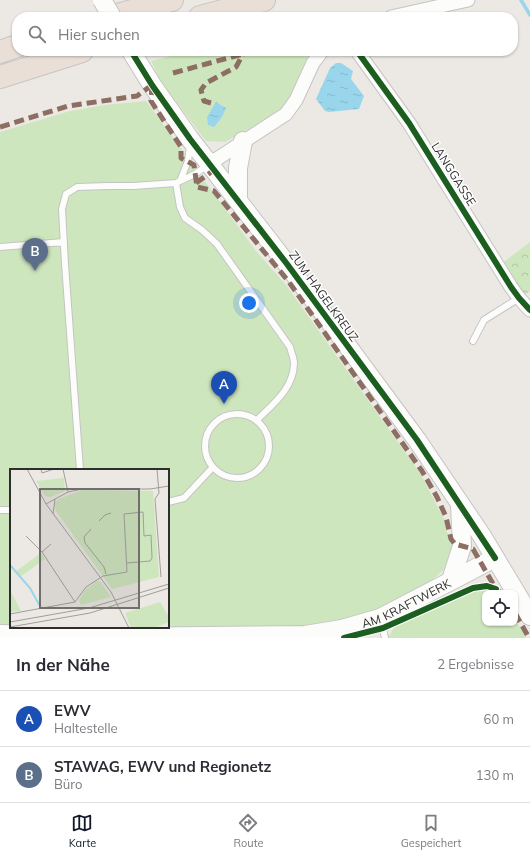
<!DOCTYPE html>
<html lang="de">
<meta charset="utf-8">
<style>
:root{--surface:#fff;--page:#f7f7f7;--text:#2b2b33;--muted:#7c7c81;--line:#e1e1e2;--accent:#111827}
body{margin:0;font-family:Mulish,sans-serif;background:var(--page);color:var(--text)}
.controls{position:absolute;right:12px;bottom:12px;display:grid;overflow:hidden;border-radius:8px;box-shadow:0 1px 3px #0004}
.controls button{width:36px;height:36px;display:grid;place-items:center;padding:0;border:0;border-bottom:1px solid var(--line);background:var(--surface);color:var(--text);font:20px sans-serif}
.you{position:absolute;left:249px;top:303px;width:14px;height:14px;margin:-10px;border:3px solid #fff;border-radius:50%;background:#1a73e8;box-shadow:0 0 0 6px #1a73e833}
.badge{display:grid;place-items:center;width:26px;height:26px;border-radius:50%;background:var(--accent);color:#fff;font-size:13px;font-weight:700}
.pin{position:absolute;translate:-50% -33px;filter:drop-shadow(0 1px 2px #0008)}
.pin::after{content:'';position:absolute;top:21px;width:14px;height:12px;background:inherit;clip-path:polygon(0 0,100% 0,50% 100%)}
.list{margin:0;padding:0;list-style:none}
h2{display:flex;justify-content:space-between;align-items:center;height:52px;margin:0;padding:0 16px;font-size:17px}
h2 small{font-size:13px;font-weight:400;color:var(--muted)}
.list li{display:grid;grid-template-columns:26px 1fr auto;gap:12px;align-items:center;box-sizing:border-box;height:56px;padding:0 16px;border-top:1px solid var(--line)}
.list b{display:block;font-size:15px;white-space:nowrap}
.list p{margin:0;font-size:13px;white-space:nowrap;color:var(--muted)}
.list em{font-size:13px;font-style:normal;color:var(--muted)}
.icon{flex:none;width:22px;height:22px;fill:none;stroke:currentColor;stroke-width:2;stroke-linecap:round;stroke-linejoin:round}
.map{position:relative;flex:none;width:530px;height:638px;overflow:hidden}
.search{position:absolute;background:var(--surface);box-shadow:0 1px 3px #0004;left:12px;right:12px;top:12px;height:44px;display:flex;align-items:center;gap:10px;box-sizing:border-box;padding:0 14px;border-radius:16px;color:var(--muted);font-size:15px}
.sheet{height:164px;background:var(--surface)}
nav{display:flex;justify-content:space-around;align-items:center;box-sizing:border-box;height:56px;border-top:1px solid var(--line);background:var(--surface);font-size:11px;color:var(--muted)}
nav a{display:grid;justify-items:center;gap:2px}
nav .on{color:var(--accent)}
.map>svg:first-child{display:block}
</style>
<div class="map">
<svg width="530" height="638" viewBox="0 0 530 638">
<defs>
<pattern id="forest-crowns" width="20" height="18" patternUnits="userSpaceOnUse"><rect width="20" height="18" fill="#cee6be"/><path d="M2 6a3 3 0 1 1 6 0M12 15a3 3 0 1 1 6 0" fill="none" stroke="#b1c6a4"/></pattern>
<pattern id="water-ripples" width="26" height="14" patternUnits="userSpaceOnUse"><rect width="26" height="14" fill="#99d6ec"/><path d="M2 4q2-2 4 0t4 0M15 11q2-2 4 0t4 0" fill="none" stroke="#84b8cb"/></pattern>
</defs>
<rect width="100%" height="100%" fill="#ece8e4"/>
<path fill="#cee6be" d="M191,51H312L306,60L289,98L280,110L268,118L225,142L206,141L161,82L151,61Z
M146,101L256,251L286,285L420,473L444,519L449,540L455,547L452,562L430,582L377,611L341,622L306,628L92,627H168V470H11V625H0V132L70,111L105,105Z
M487,589L494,593H485V623H515V619L526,638H388L395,626L472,591Z"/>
<path fill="url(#forest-crowns)" d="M530,242V291L523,296L501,264Z"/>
<path fill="url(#water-ripples)" d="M336,63H341L353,71L351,79L364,96L359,109L329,112L325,111L316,99L330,68Z
M216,102L226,108L222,117L214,127L208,125L207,117Z"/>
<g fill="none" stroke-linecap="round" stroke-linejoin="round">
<path stroke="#99d6ec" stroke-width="3.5" d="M521,0L530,15"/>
<defs>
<path id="lane" d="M180,181L188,161L190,146
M176,183L180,207L185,218L202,230L217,244L290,347C291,352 294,358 294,363C294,388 273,404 257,420
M0,247L64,242
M473,341L484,320L519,298
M205 446a32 32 0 1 1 64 0a32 32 0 1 1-64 0Z
M80,470L65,264L62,209L66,194L77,187L108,186H133L176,183L195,174L208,165
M168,502L184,498L213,467
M0,510H11
M381,620L385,638"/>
<path id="street" d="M391,17L468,0
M357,51L409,123L511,287L519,298L530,310
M209,164L286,114L296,100L313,63L322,51"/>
<g id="secondary">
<path d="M131,51L152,85L190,139L287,264L417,440L482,536L530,616"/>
<path d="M238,201V168L243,141"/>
<path d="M451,580L462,546L460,505"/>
<path id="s1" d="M0,634L105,637L305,635L342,629L380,618L495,558"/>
</g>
<path id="highway" d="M110,17L172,0
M200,17L264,0
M0,52L17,46
M0,77L82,51"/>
</defs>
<use href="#lane" stroke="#c5c4c5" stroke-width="8"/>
<use href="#street" stroke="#c5c4c5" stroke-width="15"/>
<use href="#secondary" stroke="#c5c4c5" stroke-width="20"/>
<use href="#highway" stroke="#c6c5c4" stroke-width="24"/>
<use href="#lane" stroke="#fcfcfb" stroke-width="6"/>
<use href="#street" stroke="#fcfcfb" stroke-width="13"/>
<use href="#secondary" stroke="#fcfcfb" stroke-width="18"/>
<use href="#highway" stroke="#eadfd6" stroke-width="22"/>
<defs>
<path id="secondary-bridge" d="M102,0L112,17"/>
</defs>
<use href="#secondary-bridge" stroke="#c5c4c5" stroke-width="20" stroke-linecap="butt"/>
<use href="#secondary-bridge" stroke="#fcfcfb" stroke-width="18"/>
<path stroke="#8d6e63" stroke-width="5" stroke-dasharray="10 5" stroke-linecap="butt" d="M173,73L243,54
M152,85L151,101L181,147V158L194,165L197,187L214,191L289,282L422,471L437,497L446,517L451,539L455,544L473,549L496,589L501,593
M211,103L204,101L201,90L206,83L236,67L243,54L254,51
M0,127L68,106L137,96L152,85
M196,183L214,170
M515,613L529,638"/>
<defs>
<path id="cycleway" d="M131,51L152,85L190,139L287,264L417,440L495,558
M357,51L409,123L511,287L519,298L530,310
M344,638L383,628L473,588L487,586L496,589"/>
</defs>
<use href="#cycleway" stroke="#fff" stroke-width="8"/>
<use href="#cycleway" stroke="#1b5e20" stroke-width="6"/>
</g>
<g text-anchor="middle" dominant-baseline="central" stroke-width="3" stroke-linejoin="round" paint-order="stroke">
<g font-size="12" fill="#2e2e2e" stroke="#fff">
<text transform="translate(454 174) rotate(58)">LANGGASSE</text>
<text transform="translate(324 296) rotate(54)">ZUM HAGELKREUZ</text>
<text stroke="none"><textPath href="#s1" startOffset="412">AM KRAFTWERK</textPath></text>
</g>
</g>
<g transform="translate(10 469)">
<rect width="159" height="159" fill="#ece8e4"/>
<path d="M54,9L55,22L41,28L35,27L26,12ZM72,21L143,22L149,108L102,120L46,42L44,34L49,30ZM87,112L91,113L101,128L71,136L69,131L75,121ZM150,133L159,148V153L144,159H121L115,144Z" fill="#cee6be"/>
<path d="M31,84L35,90L10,108L5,103ZM0,121L11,142L0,143Z" fill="#cee6be"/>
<path fill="none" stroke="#99d6ec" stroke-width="2" d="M0,96L20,119L31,139"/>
<path fill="none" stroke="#a09e9b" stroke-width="1" d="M17,0L36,35L58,23L72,20H140L159,17M31,0L32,4L44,0M53,0L58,23M147,0L149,24L145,30L151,108M36,35L101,123L119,159M43,45L45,30M89,52L95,46L101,44M81,60L74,68L75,74L94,98L96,105M16,67L32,83L65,133M32,83L41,75M0,145L65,133L76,118L93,107L117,103L114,45L133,43L134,67L141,66L142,89L140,92L117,94M0,153L79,139L159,115M0,158L80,144L159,119"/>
<path fill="#706f6e" fill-opacity="0.15" stroke="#706f6e" stroke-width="2" d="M30,20H129V139H30Z"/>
<rect width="159" height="159" fill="none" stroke="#2e2e2e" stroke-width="2"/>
</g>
</svg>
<div class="controls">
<button><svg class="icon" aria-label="locate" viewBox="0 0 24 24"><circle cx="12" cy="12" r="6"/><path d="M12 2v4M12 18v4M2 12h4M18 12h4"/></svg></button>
</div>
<div class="you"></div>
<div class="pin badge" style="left:224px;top:404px;background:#1a4fb4">A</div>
<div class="pin badge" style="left:35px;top:271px;background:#5c6f8a">B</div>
<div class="search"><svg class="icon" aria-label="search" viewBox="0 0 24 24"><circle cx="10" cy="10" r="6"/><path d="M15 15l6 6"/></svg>Hier suchen</div>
</div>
<section class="sheet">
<h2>In der Nähe<small>2 Ergebnisse</small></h2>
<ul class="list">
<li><span class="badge" style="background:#1a4fb4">A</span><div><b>EWV</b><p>Haltestelle</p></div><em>60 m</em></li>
<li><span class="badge" style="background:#5c6f8a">B</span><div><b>STAWAG, EWV und Regionetz</b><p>Büro</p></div><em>130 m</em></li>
</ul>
</section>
<nav>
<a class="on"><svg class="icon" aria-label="map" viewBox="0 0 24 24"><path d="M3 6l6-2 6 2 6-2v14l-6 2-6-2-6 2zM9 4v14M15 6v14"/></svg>Karte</a>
<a><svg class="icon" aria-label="directions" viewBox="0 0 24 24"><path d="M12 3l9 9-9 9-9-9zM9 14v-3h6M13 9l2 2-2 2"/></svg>Route</a>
<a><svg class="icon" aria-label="saved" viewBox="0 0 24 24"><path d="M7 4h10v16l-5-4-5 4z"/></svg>Gespeichert</a>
</nav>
